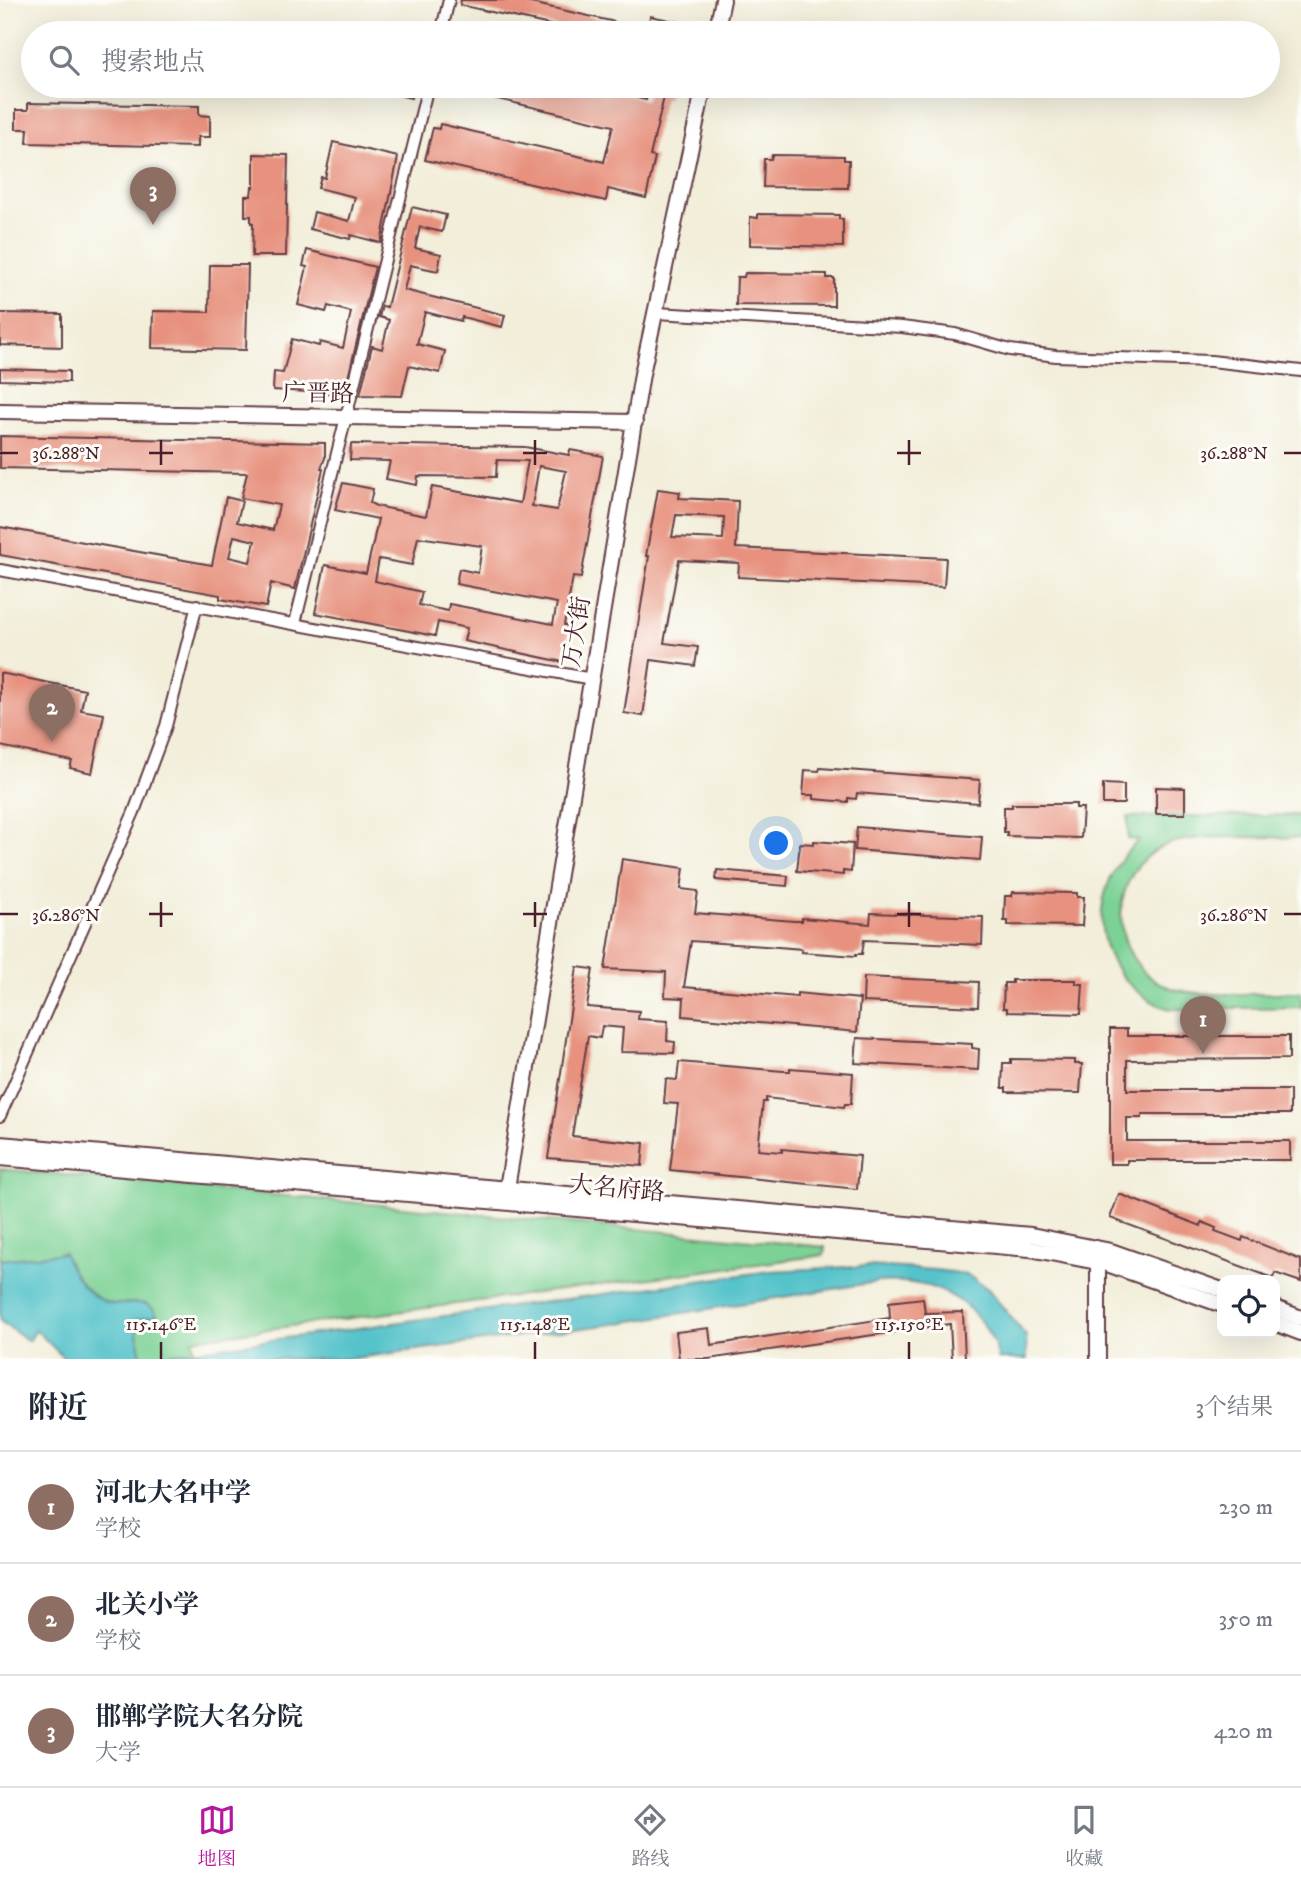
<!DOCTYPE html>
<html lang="zh">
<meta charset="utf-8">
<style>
:root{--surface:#fff;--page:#f6f6f7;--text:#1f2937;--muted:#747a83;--line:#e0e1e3;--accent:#b5179e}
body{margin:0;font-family:"IM FELL DW Pica","Noto Serif SC",serif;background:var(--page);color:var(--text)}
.controls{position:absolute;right:21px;bottom:21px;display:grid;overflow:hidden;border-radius:14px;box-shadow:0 7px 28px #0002}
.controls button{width:63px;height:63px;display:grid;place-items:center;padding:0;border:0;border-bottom:2px solid var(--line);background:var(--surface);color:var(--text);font:35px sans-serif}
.you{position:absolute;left:777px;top:844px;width:24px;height:24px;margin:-18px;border:5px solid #fff;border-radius:50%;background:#1a73e8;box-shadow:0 0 0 10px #1a73e833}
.badge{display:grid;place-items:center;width:46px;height:46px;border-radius:50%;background:var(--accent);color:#fff;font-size:23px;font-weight:700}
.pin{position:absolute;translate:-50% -58px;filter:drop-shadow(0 2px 4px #0008)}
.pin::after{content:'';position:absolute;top:37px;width:24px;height:21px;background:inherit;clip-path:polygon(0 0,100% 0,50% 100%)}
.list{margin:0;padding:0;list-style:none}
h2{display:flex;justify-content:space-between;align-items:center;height:91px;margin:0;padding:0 28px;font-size:30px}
h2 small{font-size:23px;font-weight:400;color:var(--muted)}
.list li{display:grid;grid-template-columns:46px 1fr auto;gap:21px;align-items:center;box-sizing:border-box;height:112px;padding:0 28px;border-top:2px solid var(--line)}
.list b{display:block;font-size:26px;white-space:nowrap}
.list p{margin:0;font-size:23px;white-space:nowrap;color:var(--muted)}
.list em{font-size:23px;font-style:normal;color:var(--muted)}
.icon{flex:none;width:38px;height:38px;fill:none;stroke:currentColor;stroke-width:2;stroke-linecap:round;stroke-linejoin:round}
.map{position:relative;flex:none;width:1301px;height:1359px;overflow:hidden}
.search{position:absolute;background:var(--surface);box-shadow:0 7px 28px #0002;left:21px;right:21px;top:21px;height:77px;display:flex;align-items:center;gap:18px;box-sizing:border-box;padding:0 24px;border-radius:38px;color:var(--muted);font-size:26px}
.sheet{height:427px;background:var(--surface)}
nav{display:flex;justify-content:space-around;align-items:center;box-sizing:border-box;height:98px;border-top:2px solid var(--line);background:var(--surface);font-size:19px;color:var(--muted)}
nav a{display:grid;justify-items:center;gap:4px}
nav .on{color:var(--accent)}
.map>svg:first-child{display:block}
</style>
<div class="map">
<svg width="1301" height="1359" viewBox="0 0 1301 1359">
<rect width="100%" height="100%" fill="#fdfcf7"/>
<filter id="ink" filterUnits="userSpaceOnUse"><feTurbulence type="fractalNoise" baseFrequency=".0143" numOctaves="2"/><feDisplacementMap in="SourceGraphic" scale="14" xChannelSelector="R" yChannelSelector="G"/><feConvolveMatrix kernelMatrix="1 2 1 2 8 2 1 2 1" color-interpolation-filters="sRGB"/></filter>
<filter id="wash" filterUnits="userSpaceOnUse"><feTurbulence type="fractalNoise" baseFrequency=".00686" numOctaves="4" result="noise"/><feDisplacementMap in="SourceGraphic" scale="28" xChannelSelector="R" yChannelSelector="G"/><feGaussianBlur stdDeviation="1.57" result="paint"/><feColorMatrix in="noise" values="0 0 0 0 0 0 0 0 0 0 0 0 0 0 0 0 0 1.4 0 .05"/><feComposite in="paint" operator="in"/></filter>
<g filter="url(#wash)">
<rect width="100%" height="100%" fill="#f2eeda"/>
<path fill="#7cd295" stroke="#637860" stroke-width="2" d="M1301,815V838C1267,838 1197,833 1168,844C1105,870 1106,962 1168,987C1196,999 1268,993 1301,992V1007C1269,1008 1237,1008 1205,1008C1193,1008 1178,1011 1167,1008C1153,1004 1137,992 1127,982C1087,938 1097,877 1139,840L1128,839V817Z
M0,1169L825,1247L824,1255L193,1339L194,1351L140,1359L135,1319L156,1316C150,1295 129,1306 113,1304C89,1300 71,1273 64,1253L0,1260Z"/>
<path fill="#55c3ca" stroke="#50717a" stroke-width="2" d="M64,1253C71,1273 89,1300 113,1304C129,1306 150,1295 157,1316L135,1320L141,1358L770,1271L868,1266L935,1270L966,1274L988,1289L1026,1336L1027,1359H998C998,1348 992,1338 986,1329C961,1290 921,1279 877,1282L613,1324L347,1359H65L36,1330L29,1341L0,1321V1260Z"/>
<g id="blocks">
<path fill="#e7917e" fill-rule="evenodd" d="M461,0H518L615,22L612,33H586L460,5Z
M650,16L684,23L682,33H647Z
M378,86H414L411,98L377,90Z
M460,86H611L626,89L625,95L646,100L648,93L634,90L635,86H670L667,98L664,97L650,156L655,157L646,198L608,189L606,201L425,160L433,128L439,129L440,124L604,162L613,126L459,90Z
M28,103L199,106V115L210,116V137H198V147L27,143L28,129H16V110H28Z
M333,142L398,157L381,243L351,235L350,239L310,229L314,212L349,221L355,197L318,188L321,177L325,178Z
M254,154L288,155L286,256H252L253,223H251V216H245V196H251L252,187H254Z
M772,155L844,156V160H849L848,188L763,187L764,159H771Z
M412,207L446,215L442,232L420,227L415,248L441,254L438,271L410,265L404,290L505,315L502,327L462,317L461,321L425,312L417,344L445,351L440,373L409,366L402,396L360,395L372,346L382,349L389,320L379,317L382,306L387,307Z
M758,214L839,215V219H843V247L750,245V217L758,218Z
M307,250L375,267L344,394L273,390L274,372L283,373L292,339L319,346L320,342L343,348L351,312L328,306L326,312L298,305L307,267L303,266Z
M210,265H248L246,350L152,348L153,311L209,312Z
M745,273L827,274V278H834V306L736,305L737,277H744Z
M0,313L62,314V347L0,345Z
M0,369L69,371V382L0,380Z
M0,436L325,443V458L321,468L323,469L295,589L271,583L266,607L220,599V595L0,555V527L212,565L226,497L242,501L237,522L273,530L279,505L241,498L247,473L0,468ZM234,536L255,541L250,562L229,557Z
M351,444L525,447L569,455L570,450L603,456L581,578L573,577L564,625L570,626L563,662L464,641L467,628L438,622L435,636L315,613L325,565L366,573L373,543L378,519L335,510L343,483L373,489L370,503L376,506L426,516L432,487L520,503L528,461L497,460L496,477L418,476L417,485L386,479L390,461L350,460ZM539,466L566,471L557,510L532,506ZM418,537L482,546L478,573L459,569L456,584L557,603L553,624L449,604L448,611L419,605L422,592L375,581L379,559L412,565Z
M658,489L680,492L679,498L738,501L736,548L946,558L944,587L738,577L739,563L679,560L664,643L698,647L695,666L651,660L643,716L624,713L649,556H646ZM676,515L724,517L723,539L672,537Z
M0,673L85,690L81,710L104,714L92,773L70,768L72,761L0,746Z
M820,768L980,780L978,803L857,793L856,799L848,798V802L814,799V795H803L805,770L819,771Z
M1103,784L1124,785V804H1103Z
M1156,787L1185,788V814H1156Z
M1012,804H1076V808H1083L1081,838L1007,836V832H1004V807H1012Z
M857,827L982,837L980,860L855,850Z
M814,841L853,844L851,872L843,871V875L797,871L800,843L814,844Z
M622,859L684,868L681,889L698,891L695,913L794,921H802V918L870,924L871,913L983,917L982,945L864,940L862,954H856V956L801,952L802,949L778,947L691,941L684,987L797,997V993L860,999L857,1032L683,1016L684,998L665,997L666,972L605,969Z
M717,870L788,876L787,886L716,880Z
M1013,892L1077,893V897H1084L1082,926L1008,925V921H1004L1005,896H1012Z
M577,967L593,969L587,1007L639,1011L638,1019L668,1021L667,1041L675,1042L674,1053L621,1052L623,1028L602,1026L600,1038L588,1036L572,1136L644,1143L642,1166L548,1158Z
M864,977L979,982L978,1007L863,1002Z
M1012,980H1076V984H1083L1081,1014L1007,1012V1008H1003L1004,983H1012Z
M1110,1029H1127V1036H1289V1059L1127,1060V1090H1290V1114H1142V1118H1127V1141H1290V1160H1127V1164H1110Z
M857,1038L972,1044V1048L979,1049L978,1070L855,1063Z
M1011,1059L1075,1060V1064H1082L1080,1093L1006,1092V1088H1002L1003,1063H1011Z
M679,1062L783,1071H790V1068L853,1073L851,1104H845L844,1107L766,1098V1102H763L758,1150L782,1152V1149L860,1156L857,1189L670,1170L678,1104L664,1103L666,1079L677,1080Z
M1119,1194L1201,1226L1202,1222L1216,1228L1215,1231L1242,1241L1243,1237L1301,1260V1282L1275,1273L1273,1278L1110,1218Z
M923,1298L925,1313L963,1312L965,1359H952L950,1324L708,1359H679L676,1332L709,1328L711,1345L890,1318L889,1302Z"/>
</g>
</g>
<g filter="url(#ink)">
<use href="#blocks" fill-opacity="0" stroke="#633e45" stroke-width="2"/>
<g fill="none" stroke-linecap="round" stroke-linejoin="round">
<defs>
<path id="minor" d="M441,33L449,0
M656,313L902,327L955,334L1010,350L1056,356L1211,361L1301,371
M0,570L592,679
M295,623L428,86
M0,1116L134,812L166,726L197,605"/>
<path id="tertiary" d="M716,33L723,0
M0,411L635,422
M0,1144L1031,1235L1111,1251L1222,1290
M0,1158L1030,1249L1107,1264L1222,1305
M507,1188L642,374L704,86
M1098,1262V1359
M1275,1308L1301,1318
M1275,1323L1301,1333"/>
</defs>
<use href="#minor" stroke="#633e45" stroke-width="14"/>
<use href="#tertiary" stroke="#633e45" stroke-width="18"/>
<use href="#minor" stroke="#fff" stroke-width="10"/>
<use href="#tertiary" stroke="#fff" stroke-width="14"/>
</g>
</g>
<path fill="none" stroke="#4a1f2b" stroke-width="2.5" d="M161,440V465M535,440V465M909,440V465M0,453H18M149,453H173M523,453H547M897,453H921M1284,453H1301M161,902V927M535,902V927M909,902V927M0,914H18M149,914H173M523,914H547M897,914H921M1284,914H1301M161,1342V1359M535,1342V1359M909,1342V1359"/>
<g text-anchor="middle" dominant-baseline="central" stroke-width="6" stroke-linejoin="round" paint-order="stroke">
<g font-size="24" fill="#4a1f2b" stroke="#fdfcf7">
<text transform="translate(318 394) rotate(1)">广晋路</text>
<text transform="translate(577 632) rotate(-81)">万大街</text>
<text transform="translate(617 1189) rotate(5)">大名府路</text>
</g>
</g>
<g font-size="18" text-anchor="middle" fill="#4a1f2b" stroke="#fdfcf7" stroke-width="6" stroke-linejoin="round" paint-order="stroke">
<text x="66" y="459">36.288°N</text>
<text x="1234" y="459">36.288°N</text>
<text x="66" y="921">36.286°N</text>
<text x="1234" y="921">36.286°N</text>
<text x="161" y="1330">115.146°E</text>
<text x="535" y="1330">115.148°E</text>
<text x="909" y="1330">115.150°E</text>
</g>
</svg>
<div class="controls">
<button><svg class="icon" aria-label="locate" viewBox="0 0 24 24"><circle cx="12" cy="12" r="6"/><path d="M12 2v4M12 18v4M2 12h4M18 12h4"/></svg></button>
</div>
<div class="you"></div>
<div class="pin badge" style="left:1203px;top:1054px;background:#8d6e63">1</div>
<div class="pin badge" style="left:52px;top:742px;background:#8d6e63">2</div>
<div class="pin badge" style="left:153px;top:225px;background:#8d6e63">3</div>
<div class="search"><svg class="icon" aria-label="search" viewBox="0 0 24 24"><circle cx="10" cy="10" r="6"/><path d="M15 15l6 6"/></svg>搜索地点</div>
</div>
<section class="sheet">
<h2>附近<small>3个结果</small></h2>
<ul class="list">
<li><span class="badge" style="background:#8d6e63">1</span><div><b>河北大名中学</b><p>学校</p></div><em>230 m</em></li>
<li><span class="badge" style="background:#8d6e63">2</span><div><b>北关小学</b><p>学校</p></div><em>350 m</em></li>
<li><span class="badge" style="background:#8d6e63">3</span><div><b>邯郸学院大名分院</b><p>大学</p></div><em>420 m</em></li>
</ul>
</section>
<nav>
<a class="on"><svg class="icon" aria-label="map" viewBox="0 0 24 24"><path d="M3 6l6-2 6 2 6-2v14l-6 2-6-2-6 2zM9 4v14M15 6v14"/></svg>地图</a>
<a><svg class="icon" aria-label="directions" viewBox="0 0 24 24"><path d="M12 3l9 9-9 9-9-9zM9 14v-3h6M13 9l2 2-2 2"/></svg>路线</a>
<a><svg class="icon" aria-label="saved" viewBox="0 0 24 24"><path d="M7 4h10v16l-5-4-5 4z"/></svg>收藏</a>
</nav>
